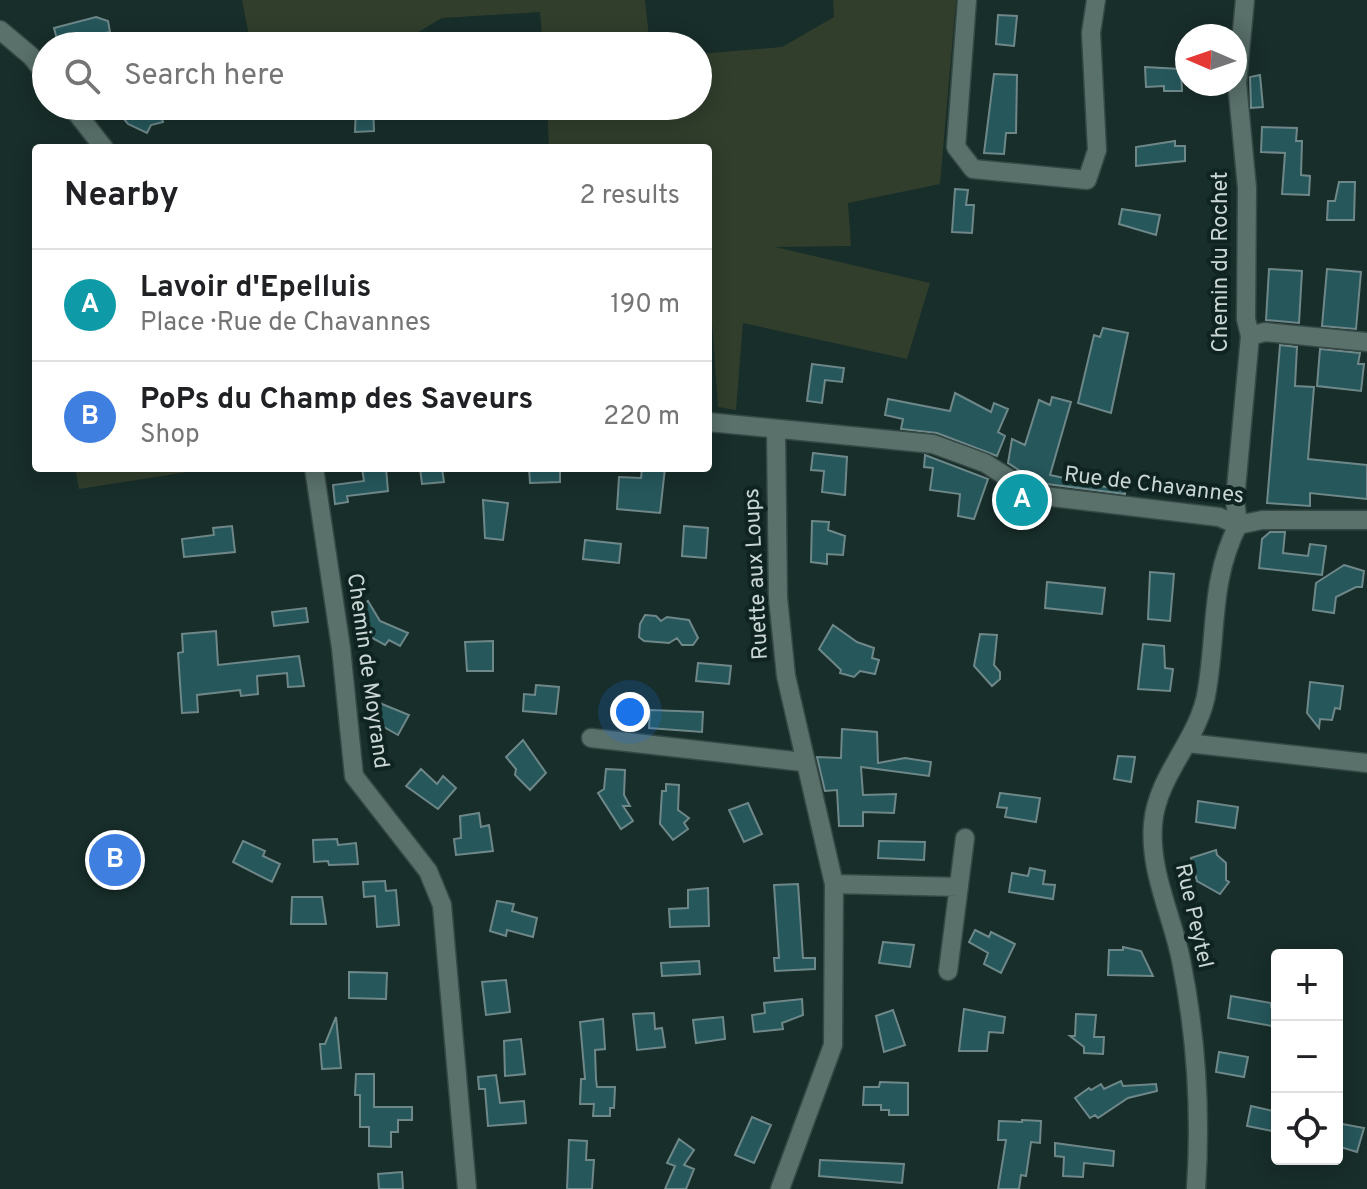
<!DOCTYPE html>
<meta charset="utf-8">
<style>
:root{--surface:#fff;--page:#f6f6f6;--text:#202124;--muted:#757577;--line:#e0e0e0;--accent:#636084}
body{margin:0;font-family:Overpass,sans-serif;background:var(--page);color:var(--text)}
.controls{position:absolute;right:24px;bottom:24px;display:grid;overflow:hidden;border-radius:8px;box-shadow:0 4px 20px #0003}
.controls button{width:72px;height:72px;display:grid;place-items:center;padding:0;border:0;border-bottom:2px solid var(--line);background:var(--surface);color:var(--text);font:40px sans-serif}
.compass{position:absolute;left:1175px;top:24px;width:72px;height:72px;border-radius:50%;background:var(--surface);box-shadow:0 4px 20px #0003;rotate:272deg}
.you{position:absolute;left:630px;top:712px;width:28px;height:28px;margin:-20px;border:6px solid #fff;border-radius:50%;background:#1a73e8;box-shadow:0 0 0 12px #1a73e833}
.badge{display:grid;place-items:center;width:52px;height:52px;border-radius:50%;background:var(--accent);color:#fff;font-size:26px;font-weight:700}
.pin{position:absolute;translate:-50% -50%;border:4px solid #fff;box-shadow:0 2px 8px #0006}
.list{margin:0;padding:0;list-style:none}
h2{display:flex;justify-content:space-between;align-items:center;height:104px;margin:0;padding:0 32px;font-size:34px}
h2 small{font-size:26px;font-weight:400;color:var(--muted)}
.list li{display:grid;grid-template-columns:52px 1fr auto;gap:24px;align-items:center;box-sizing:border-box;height:112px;padding:0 32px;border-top:2px solid var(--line)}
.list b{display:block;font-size:30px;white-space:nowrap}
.list p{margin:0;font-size:26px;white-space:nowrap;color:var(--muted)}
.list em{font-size:26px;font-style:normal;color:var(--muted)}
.icon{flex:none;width:44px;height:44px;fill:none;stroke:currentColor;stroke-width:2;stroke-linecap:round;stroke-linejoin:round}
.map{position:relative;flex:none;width:1367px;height:1189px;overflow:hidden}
.search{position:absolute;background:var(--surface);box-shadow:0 4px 20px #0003;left:32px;top:32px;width:680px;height:88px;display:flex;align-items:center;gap:20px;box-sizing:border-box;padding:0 28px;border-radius:44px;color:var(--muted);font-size:30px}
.panel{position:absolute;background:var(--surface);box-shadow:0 4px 20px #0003;left:32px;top:144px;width:680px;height:328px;border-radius:8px}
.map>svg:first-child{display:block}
</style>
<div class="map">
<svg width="1367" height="1189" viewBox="0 0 1367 1189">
<rect width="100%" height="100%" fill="#182e2a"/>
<path fill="#313e2c" d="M242,0H645L650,46H543L540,12L442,18L400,43L382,46H251Z
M833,0H956L940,184L848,203L851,246L775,247L930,283L907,359L743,323L736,410L718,407L708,264V148H549L547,106H698V54L782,47L834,17Z
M75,468H213L79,489Z"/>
<path fill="#26575b" stroke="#6e8789" stroke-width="2" d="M998,15L1017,16L1014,46L996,44Z
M96,17L108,21L110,32L100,34L101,38L58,43L54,28Z
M1145,67L1181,69L1182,91H1164V86L1146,87Z
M994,74L1017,75L1016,133H1006L1004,154L984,153Z
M1260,75L1263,107L1251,108L1250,77Z
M113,106L159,108L163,122L151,125L147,133L128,124Z
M356,106H373L374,131L355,132Z
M1262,127L1297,128L1296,141H1302L1301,175L1310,176L1309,195L1282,194L1285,153L1261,152Z
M1175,141V146H1185V161L1136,166V147Z
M1339,182H1355L1354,220H1327L1328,201H1335Z
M955,189L968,190L966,205H974L972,233L952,232Z
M1122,209L1160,215L1156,235L1119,224Z
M1269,269L1302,271L1299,323L1266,320Z
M1327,269L1361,272L1356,329L1322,326Z
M1103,328L1128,333L1111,413L1078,403L1094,335L1100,337Z
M1280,345L1297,347L1295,386L1314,387L1308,459L1367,465V499L1310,493V506L1267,503Z
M1320,349L1360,353L1358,364H1364L1361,391L1317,386Z
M812,364L844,368L842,382L825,380L822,403L807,401Z
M955,393L991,412L994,403L1008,409L998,432L1005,436L997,456L937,433L901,429L903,419L885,415L888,399L950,411Z
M1052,397L1071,402L1050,475L1125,491V494L1039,483L1008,463L1012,439L1025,445L1039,400L1050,405Z
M813,453L847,457L845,495L822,492L824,471L811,470Z
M925,455L988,479L974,519L958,516L960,494L930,490L933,468L924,467Z
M362,468H386L388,491L347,496L348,502L335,504L333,485L364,481Z
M420,468H442L444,482L422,484Z
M529,468H560V482L530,483Z
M642,468H665L660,513L617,509L619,477L641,478Z
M1003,489L1024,502L1023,508H1017L1016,520H1004L1005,507H1000Z
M483,500L508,503L503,540L485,538Z
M812,521L829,522L828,530L845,536L843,555L827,554V564L811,562Z
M232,526L235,552L184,557L182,539L214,535L213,528Z
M684,526L708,528L706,558L682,556Z
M1270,532H1285L1283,553L1308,556L1310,544L1326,546L1322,575L1259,568L1262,539Z
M585,540L621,544L619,563L583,559Z
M1344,565L1364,571L1362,587H1356L1336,597L1334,613L1313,610L1316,583Z
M1150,572L1174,574L1170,621L1148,619Z
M1047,582L1105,588L1102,614L1045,608Z
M368,601L380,621L408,633L400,646L389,640L385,645L365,634L352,611Z
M306,608L308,622L274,626L272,612Z
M645,615L656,616L661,621L667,617L689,620L698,638L693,645H682L677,638L669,643L644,641L639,637L640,624Z
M833,625L857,642L874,648L872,658L879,660L875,674L860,671L854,677L840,673L841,670L819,649Z
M216,631L218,665L299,656L304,686L288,687L287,673L257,676L258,694L241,696L240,690L197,695L198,712L182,713L178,653L183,652L182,634Z
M980,634L997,635L994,665L1000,672V679L992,686L974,666Z
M493,641V671H467L465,642Z
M1143,644L1164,646L1165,668L1173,669L1170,691L1138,689Z
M698,663L731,666L729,684L696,681Z
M1310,682L1343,686L1340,709L1335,708L1332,720L1320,719L1319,728L1307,713Z
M536,685L559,687L556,714L523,711L524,694L535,695Z
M377,702L409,715L398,735L368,718Z
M650,710L703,712L702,732L649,728Z
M842,729L877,732L878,763L905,758L931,762L929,776L861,767L863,795L896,794L894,813L863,812V826H839L837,790L825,791L817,757L841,758Z
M523,740L546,773L530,790L515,775L516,769L506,757Z
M1118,756L1135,757L1131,782L1114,779Z
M421,769L437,784L443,776L456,788L438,809L406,786Z
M606,769L625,770L624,795L630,806H623L633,821L621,829L598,793L604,789Z
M666,784L679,785L678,810L689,818L684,823L688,829L673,840L660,824L662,791H666Z
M1000,793L1040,798L1036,822L1005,817L1007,808L997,807Z
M1198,801L1238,807L1235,828L1196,822Z
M748,803L762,834L744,842L729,810Z
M479,813L481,827L489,825L493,851L456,855L454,839L461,838L460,816Z
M337,839L338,845L356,843L358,864L329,865L328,861L314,862L313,840Z
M243,841L265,851L263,856L280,864L272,882L233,862Z
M879,841L925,842L924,860L878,858Z
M1216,850L1217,855L1226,863V880L1229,882L1220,894L1197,881L1191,858Z
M1030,868L1045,871L1043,884L1055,885L1053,899L1009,892L1012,873L1028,876Z
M385,881L386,891L396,890L399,925L377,927L375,896L364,897L363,882Z
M798,884L803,958H815V969L775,971L774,958H779L774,885Z
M708,888L709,926L670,927L669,909L688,908V890Z
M292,897H322L326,924H291Z
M497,901L514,904L512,911L537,918L533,937L507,930L506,936L490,931Z
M975,930L989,937L991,932L1015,944L1001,973L984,964L988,953L969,942Z
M883,942L914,945L910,967L879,963Z
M1123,947L1141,951L1153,976L1108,975L1109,950H1123Z
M699,961L700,974L662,976L661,963Z
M349,972L387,973L386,999L349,998Z
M506,980L510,1012L486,1015L482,982Z
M1231,996L1271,1003V1007L1277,1008V1027L1228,1018Z
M802,999L803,1015L782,1023L783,1029L754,1032L752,1015L765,1013L764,1003Z
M964,1009L1005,1017L1003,1033L989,1032L987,1051H959Z
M893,1010L905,1045L884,1052L876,1016Z
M654,1013L655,1029L662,1028L665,1047L637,1050L633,1014Z
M1076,1014L1096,1015L1094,1037H1104L1103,1054L1084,1053V1047L1070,1036H1075Z
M336,1017L341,1068L322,1069L320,1044H325Z
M723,1017L725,1039L696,1043L693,1020Z
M603,1019L605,1049L595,1050L596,1079L597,1087H615L614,1108H610V1116H593L594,1104H580L581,1079H585L580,1022Z
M521,1039L525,1074L505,1076L504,1041Z
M1219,1052L1248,1057L1244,1077L1216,1072Z
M356,1074H374V1107H412V1120H398V1132H391V1147L369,1146V1127H360V1095H355Z
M496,1075L500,1103L524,1101L526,1123L488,1126L485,1089H479L478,1077Z
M1121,1081L1123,1086L1156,1084L1157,1091L1128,1098L1098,1118L1095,1115L1090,1118L1075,1098L1089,1088L1091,1090L1101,1084L1104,1089Z
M880,1082L908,1083V1115H889V1110H881V1105H863L864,1087H879Z
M1251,1106L1277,1112V1132L1247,1126Z
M752,1117L771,1125L754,1163L735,1155Z
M1022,1120L1041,1121L1040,1143L1031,1142L1026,1176L1021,1175L1019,1189H998L1006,1140H998L999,1121L1022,1122Z
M1337,1123L1364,1128L1357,1152L1337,1146Z
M679,1139L694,1150L684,1165L694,1169L686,1189H665L675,1166L667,1163Z
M569,1140L587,1141L586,1160H594L592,1189H567Z
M1055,1143L1114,1151L1113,1166L1084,1163L1083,1177L1063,1176L1064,1157L1055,1156Z
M820,1160L904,1164L902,1183L819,1176Z
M402,1172L403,1189H379L378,1174Z"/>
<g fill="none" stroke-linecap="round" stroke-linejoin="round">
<defs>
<path id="minor" d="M967,0L956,147L973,169L1087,180L1097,150L1091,33L1096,0
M0,30L31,56L46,75
M71,106L104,148
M1250,336L1265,332L1367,342
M708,422L933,444L985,463L1035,495L1219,517L1238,525L1262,520H1367
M776,431L778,598L786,676L834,884L833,1045L780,1189
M314,468L341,648L354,776L428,871L442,905L467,1189
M1238,525L1235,500L1250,336L1246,319L1247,188L1237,83L1245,0
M591,738L803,762
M1187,743L1367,763
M834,884L959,887
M948,971L965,838
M1196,1189C1201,1114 1196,1034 1181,960C1172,915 1149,871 1153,824C1157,774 1200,739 1207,690C1217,631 1210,580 1238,525"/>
</defs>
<use href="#minor" stroke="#364844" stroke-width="21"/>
<use href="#minor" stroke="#59706b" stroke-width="18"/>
</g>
<g text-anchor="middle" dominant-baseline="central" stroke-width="8" stroke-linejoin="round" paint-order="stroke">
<g font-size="22" fill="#cad6d4" stroke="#0f2420">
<text transform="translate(1221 262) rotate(-90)">Chemin du Rochet</text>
<text transform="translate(1154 486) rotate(7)">Rue de Chavannes</text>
<text transform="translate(757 574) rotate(-93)">Ruette aux Loups</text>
<text transform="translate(367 671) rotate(82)">Chemin de Moyrand</text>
<text transform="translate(1193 916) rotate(77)">Rue Peytel</text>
</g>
</g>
</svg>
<div class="controls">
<button>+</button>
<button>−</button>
<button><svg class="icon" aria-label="locate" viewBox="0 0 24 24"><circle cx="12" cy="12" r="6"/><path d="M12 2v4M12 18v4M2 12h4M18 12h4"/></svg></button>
</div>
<svg class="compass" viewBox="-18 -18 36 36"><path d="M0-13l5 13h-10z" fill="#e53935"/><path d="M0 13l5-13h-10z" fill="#757577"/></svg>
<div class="you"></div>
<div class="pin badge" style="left:1022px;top:500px;background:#0f9aa8">A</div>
<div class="pin badge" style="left:115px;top:860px;background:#3f7fe0">B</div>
<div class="search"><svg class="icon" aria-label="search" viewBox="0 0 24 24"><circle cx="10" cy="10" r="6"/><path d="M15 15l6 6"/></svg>Search here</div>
<section class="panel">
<h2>Nearby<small>2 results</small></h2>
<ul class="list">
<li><span class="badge" style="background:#0f9aa8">A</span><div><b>Lavoir d'Epelluis</b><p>Place · Rue de Chavannes</p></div><em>190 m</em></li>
<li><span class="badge" style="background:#3f7fe0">B</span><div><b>PoPs du Champ des Saveurs</b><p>Shop</p></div><em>220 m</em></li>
</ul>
</section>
</div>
